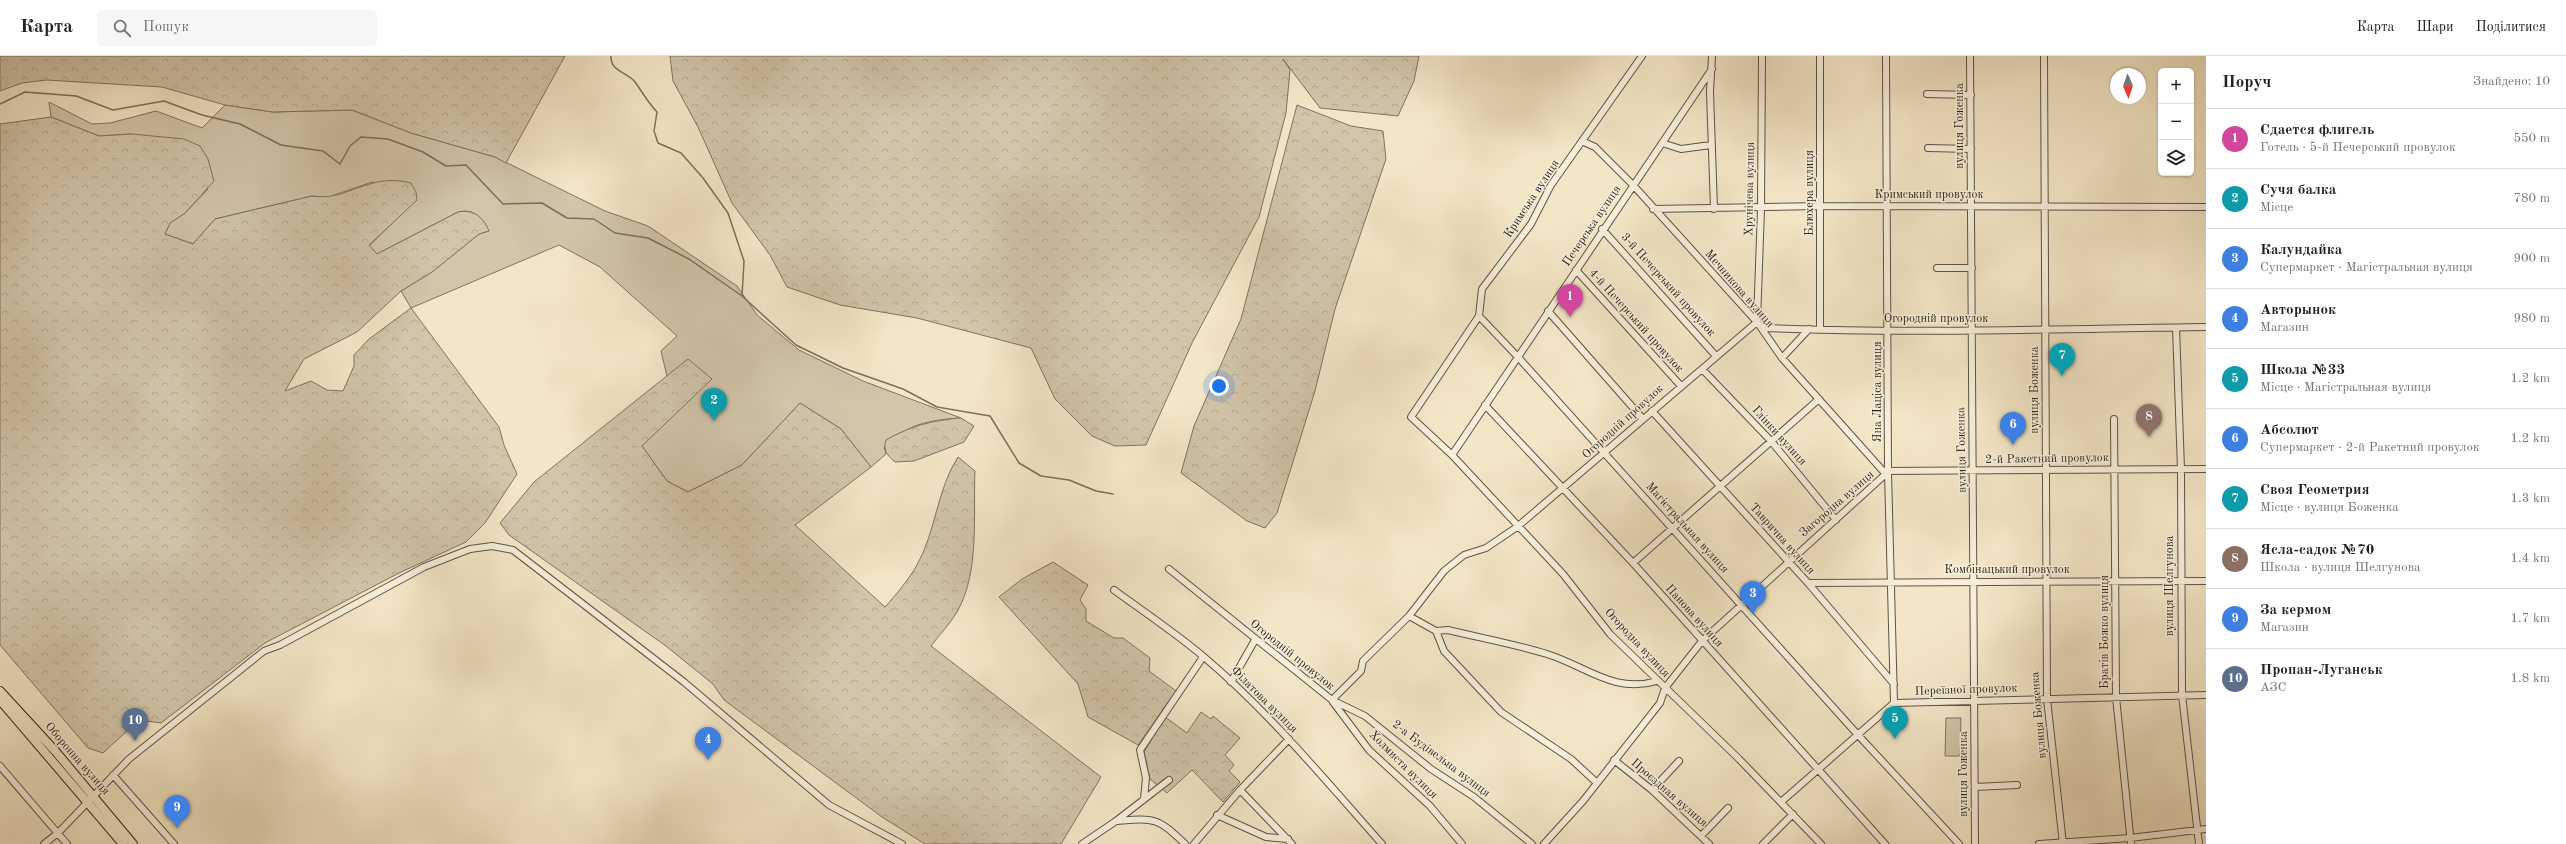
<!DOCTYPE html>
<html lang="uk">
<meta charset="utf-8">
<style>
:root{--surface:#fff;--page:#f6f6f6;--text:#202124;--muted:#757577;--line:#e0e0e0;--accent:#111827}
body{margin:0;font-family:"Old Standard TT",serif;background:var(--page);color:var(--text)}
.controls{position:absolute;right:12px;top:12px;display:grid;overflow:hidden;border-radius:6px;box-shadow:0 1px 3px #0004}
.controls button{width:36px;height:36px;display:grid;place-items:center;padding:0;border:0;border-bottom:1px solid var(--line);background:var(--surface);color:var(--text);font:20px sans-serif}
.compass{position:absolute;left:2110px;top:12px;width:36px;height:36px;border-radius:50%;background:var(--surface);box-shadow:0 1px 3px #0004;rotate:178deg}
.you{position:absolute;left:1219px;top:330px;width:14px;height:14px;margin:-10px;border:3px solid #fff;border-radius:50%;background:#1a73e8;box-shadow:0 0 0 6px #1a73e833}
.badge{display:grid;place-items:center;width:26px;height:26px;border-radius:50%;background:var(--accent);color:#fff;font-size:13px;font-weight:700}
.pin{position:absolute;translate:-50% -33px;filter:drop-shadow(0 1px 2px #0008)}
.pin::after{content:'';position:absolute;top:21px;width:14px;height:12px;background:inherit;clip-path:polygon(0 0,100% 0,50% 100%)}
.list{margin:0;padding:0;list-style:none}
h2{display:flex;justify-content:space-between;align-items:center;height:52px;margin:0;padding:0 16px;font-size:17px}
h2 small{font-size:13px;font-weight:400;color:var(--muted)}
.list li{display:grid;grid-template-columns:26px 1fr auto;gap:12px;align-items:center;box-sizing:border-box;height:60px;padding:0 16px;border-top:1px solid var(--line)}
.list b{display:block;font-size:15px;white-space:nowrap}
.list p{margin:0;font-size:13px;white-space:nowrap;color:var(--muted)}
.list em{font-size:13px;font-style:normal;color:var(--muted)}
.icon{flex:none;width:22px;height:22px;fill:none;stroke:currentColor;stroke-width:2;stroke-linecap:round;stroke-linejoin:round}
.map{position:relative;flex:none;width:2206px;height:788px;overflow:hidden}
header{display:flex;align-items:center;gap:24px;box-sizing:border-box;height:56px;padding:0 20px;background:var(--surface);border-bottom:1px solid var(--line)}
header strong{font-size:19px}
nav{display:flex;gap:22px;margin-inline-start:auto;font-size:14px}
.search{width:280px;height:36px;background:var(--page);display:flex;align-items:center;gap:10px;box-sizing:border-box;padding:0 14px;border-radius:6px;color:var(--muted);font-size:15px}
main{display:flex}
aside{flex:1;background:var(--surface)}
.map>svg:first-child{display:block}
</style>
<header>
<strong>Карта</strong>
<div class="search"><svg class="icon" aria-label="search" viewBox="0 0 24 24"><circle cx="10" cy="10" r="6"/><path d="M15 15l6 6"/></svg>Пошук</div>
<nav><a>Карта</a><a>Шари</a><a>Поділитися</a></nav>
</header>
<main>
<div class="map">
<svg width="2206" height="788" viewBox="0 0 2206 788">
<defs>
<pattern id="forest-crowns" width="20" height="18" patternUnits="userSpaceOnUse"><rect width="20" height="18" fill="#d1c5aa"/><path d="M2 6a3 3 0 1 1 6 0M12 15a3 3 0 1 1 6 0" fill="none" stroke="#b4a992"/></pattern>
</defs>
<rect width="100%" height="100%" fill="#f3e6c7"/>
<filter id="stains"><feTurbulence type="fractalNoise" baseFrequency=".005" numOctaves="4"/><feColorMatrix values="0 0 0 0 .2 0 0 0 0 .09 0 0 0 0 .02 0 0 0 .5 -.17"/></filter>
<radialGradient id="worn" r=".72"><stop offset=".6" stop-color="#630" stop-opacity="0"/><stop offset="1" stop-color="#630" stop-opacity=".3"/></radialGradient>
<path fill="#d1c5aa" stroke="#7e7462" d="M49,46L92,68L110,67L156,55L202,72L225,49L273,56L352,54L411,77L495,101L605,155L648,170L737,230L757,259L799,294L863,325L961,362C929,364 907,368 884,391L886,398L871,411L841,373L800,347L742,409L688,436L667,425L642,390L688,304L667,320L661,295L677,280L600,211L559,189L411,252L401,235L432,216L479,178L489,175C480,162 475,152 458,156L377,198L369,190L417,143L372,126L326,142L312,140L215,163L193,188L165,178L170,167L185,157L208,133L132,78L99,80L51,61Z
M1946,662H1961L1960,700H1945Z"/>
<path fill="url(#forest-crowns)" stroke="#7e7462" d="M0,0H565L506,107L495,101L411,77L352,54L273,56L225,49L162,31L46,24L22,27L0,35Z
M670,0H1419L1414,25L1398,60L1320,52L1283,3L1290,14L1286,57L1259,161L1192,287L1146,389L1115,390L1092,380L1055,343L1031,292L917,262L840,249L787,231L770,199L732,147L698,71L673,25Z
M1297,49L1351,70L1383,75L1386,103L1335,253L1315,335L1277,457L1265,472L1247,465L1181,417L1194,370L1241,263Z
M51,61L99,80L132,78L184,83L200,90L208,103L214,125L185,157L170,167L165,178L193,188L215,163L312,140C347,146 368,116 411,127L416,136L417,144L369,189L377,198L458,156C474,153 483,161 489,175L479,178L432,216L401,235L357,276L304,303L285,335L311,325L327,334L343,335L354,310V299L369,283L411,252L499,371L504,389L517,418L485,467L466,486L399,517L265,587L161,667L139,664L103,697L88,692L0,589V68Z
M688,303L712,323L642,390L667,425L688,436L742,409L800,347L841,373L871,411L795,469L885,551C896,539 909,523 917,509C936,475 937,433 958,401L975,415C973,459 980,516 957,556C950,568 939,579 931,590L1101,721L1061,788H925L882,761L724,644L713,628L666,590L509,479L500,467L534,426Z
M961,362L974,370L964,386L914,405L895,406C887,399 883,395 886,384C910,370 934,364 961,362Z
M1053,506L1088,529L1080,544L1086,553V565L1114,582H1123L1150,602L1149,615L1176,635L1138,689L1088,661L1078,628L999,541L1022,523Z
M1201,656L1211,663L1213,660L1240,682L1225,699L1234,709L1229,715L1240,726L1223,746L1192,714L1167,737L1150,723L1144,696L1165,661L1187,677Z"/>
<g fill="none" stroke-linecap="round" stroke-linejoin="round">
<path stroke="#7a705e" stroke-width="1.5" d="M611,0C610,16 628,16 635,26C643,37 647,45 657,56L654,75L658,87L681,97L703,122L728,157L744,205L742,240
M0,48L25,36L76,40L113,54L164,45L202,59L240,68L281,89L323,95L340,108L350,90L361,81L388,83L423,96L446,110L466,109L503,148L542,147L567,162L594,163L615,177L648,182L689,203L742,240L796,289L843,312L903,333L937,351L990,360L1019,407L1041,420L1069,424L1096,435L1113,438"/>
<defs>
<path id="minor" d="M1642,0L1551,129L1531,168L1482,233L1479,260L1411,361L1452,399L1563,518L1610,578L1739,703L1821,788
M1712,0L1710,36L1714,153
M1820,0V274
M1886,0L1888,416L1894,647
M1970,0L1975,788
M2044,0L2047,643L2063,788
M1927,38L1971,39
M1584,86L1595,91L1633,129L1757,266L1782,302L1883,415L2206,413
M1662,87L1681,93L1711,89
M1928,92L1971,93
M1653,153L1821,150L2206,151
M1602,173L1716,300
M1937,212H1972
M1576,214L1681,330
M1548,255L1643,363
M1479,260L1517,300L1858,679L1959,788
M1757,266L1761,153L1762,0
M2176,272L2181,413L2182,639L2199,788
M1782,302L1809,273
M1702,313L1771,385L1836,464
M1485,349L1633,507L1885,788
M1652,355L1808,527L1894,628
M2114,363L2116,641L2131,788
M1452,399L1712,13
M1633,507L1819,343
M1169,513L1332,644L1365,660L1431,713L1474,741L1532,788
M1808,527L2206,525
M1114,534C1144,556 1176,577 1204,601C1270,657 1325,724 1382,788
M1409,560L1436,575L1448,574C1481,582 1515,588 1547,598C1586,610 1614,638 1657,625
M1436,575L1444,595L1501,656L1571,703L1597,727
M1231,626L1255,584
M1332,644L1361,615L1363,605L1409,560L1444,515L1464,499L1486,492L1517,471L1757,266L1764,272C1911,278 2059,273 2206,271
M1333,646L1369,694L1430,750L1462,788
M1894,647L2206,639
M1614,704L1652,734L1709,788
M0,710L67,788
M113,719L174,788
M1975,731L2017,729
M1240,734L1292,788
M1652,734L1679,705
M1144,743L1146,722L1140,694L1203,601
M1781,746L1894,647
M1217,759L1266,781L1288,783
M1116,765C1155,762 1157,761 1185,788
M1701,780L1728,752
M44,788L58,777L129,703L264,595L280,589L424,511L470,493L492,490L513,494L684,626L829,749L902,788
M1082,788L1116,765L1169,724
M1194,788L1240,734L1289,683
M1544,788L1583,745L1660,647L1665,632L1702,585L1888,416
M1763,788L1793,758
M2039,788L2130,782L2206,773"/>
<path id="major" d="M0,635L56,696L133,788
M0,644L123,788"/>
</defs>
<use href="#minor" stroke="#5d5445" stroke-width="8"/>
<use href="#major" stroke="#2b231a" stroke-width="10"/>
<use href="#minor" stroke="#f7efdb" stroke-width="6"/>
<use href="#major" stroke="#f3e6c7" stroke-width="8"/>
</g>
<g text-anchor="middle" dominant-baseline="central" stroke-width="3" stroke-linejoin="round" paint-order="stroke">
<g font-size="12" fill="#2b231a" stroke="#f7efdb">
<text transform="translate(1960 70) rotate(-90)">вулиця Гоженка</text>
<text transform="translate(1750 133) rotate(-89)">Хрунічева вулиця</text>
<text transform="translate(1810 137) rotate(-90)">Блюхера вулиця</text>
<text x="1929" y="139">Кримський провулок</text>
<text transform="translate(1532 143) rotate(-57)">Кримська вулиця</text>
<text transform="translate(1592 170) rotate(-56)">Печерська вулиця</text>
<text transform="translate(1668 229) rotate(48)">3-й Печерський провулок</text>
<text transform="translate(1739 233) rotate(49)">Мечникова вулиця</text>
<text x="1936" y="263">Огородній провулок</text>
<text transform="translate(1636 265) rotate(48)">4-й Печерський провулок</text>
<text transform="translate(2035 334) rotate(-90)">вулиця Боженка</text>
<text transform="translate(1878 336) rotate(-90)">Яна Лаціса вулиця</text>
<text transform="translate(1623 366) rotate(-42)">Огородній провулок</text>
<text transform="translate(1779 380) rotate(48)">Глінки вулиця</text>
<text transform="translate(1962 394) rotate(-91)">вулиця Гоженка</text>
<text transform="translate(2047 403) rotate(-1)">2-й Ракетний провулок</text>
<text transform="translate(1837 448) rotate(-41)">Загородна вулиця</text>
<text transform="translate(1687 472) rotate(48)">Магістральная вулиця</text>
<text transform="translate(1782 483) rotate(48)">Таврична вулиця</text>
<text x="2007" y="514">Комбінацький провулок</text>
<text transform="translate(2170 530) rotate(-90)">вулиця Шелгунова</text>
<text transform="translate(1694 560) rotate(48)">Панова вулиця</text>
<text transform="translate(2105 576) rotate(-90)">Братів Божко вулиця</text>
<text transform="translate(1637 587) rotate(47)">Огородна вулиця</text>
<text transform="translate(1292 599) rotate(39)">Огородній провулок</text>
<text transform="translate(1966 634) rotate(-2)">Переїзної провулок</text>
<text transform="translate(1264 644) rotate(45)">Філатова вулиця</text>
<text transform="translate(2039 659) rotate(-95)">вулиця Боженка</text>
<text transform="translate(77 703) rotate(49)">Оборонна вулиця</text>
<text transform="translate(1441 703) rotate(37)">2-а Будівельна вулиця</text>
<text transform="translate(1403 709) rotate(45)">Холмиста вулиця</text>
<text transform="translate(1964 718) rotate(-90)">вулиця Гоженка</text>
<text transform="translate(1669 737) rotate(41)">Проєздная вулиця</text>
</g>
</g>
<rect width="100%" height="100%" filter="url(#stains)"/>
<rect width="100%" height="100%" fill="url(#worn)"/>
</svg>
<div class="controls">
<button>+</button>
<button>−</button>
<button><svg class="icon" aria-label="layers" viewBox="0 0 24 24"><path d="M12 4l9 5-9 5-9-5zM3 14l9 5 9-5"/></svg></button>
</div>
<svg class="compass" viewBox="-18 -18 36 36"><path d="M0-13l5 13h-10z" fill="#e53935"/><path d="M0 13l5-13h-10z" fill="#757577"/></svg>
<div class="you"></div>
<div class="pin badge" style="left:1570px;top:261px;background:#d1479c">1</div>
<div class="pin badge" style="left:714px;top:365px;background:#0f9aa8">2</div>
<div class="pin badge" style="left:1753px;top:558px;background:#3f7fe0">3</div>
<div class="pin badge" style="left:708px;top:704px;background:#3f7fe0">4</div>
<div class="pin badge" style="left:1895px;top:683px;background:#0f9aa8">5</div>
<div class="pin badge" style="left:2013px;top:389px;background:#3f7fe0">6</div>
<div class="pin badge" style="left:2062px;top:320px;background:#0f9aa8">7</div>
<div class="pin badge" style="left:2149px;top:381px;background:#8d6e63">8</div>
<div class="pin badge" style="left:177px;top:772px;background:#3f7fe0">9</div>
<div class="pin badge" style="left:135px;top:685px;background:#5c6f8a">10</div>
</div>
<aside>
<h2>Поруч<small>Знайдено: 10</small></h2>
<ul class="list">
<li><span class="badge" style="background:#d1479c">1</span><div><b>Сдается флигель</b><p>Готель · 5-й Печерський провулок</p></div><em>550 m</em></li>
<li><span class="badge" style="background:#0f9aa8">2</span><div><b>Сучя балка</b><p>Місце</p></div><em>780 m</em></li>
<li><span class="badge" style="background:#3f7fe0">3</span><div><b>Калундайка</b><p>Супермаркет · Магістральная вулиця</p></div><em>900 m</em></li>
<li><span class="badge" style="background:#3f7fe0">4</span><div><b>Авторынок</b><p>Магазин</p></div><em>980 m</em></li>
<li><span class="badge" style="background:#0f9aa8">5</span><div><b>Школа №33</b><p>Місце · Магістральная вулиця</p></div><em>1.2 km</em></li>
<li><span class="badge" style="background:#3f7fe0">6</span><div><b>Абсолют</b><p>Супермаркет · 2-й Ракетний провулок</p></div><em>1.2 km</em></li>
<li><span class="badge" style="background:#0f9aa8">7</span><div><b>Своя Геометрия</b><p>Місце · вулиця Боженка</p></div><em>1.3 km</em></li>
<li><span class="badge" style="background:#8d6e63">8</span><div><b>Ясла-садок №70</b><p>Школа · вулиця Шелгунова</p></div><em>1.4 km</em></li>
<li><span class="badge" style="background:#3f7fe0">9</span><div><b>За кермом</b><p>Магазин</p></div><em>1.7 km</em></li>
<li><span class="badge" style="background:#5c6f8a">10</span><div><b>Пропан-Луганськ</b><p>АЗС</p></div><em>1.8 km</em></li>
</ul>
</aside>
</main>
